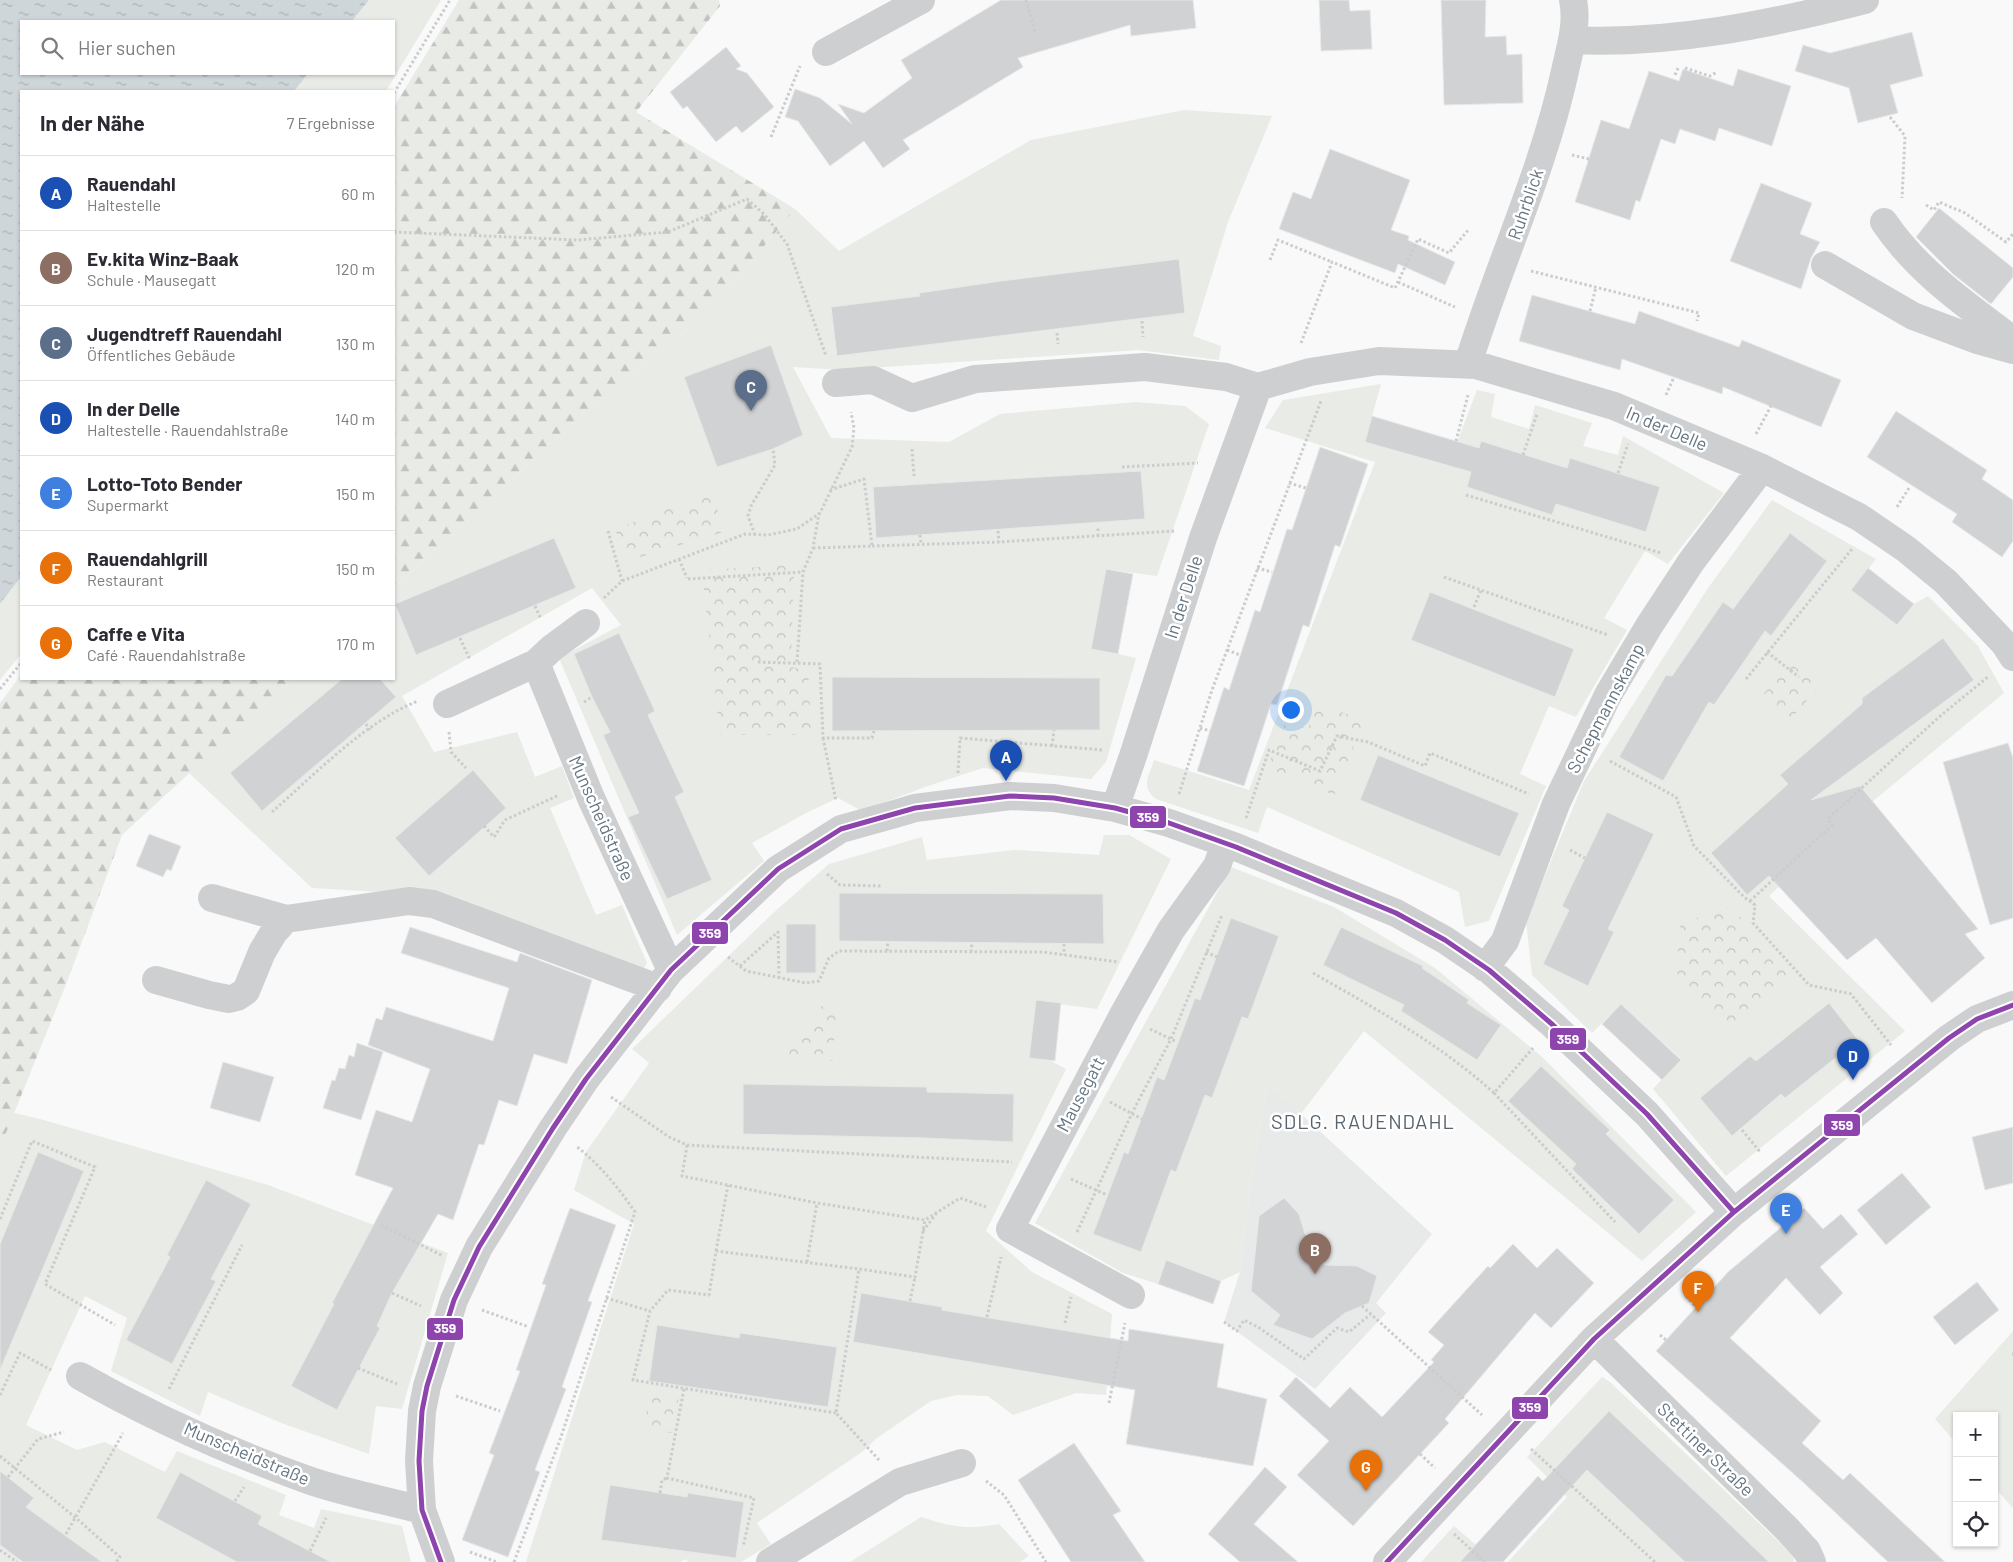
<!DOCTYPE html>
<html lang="de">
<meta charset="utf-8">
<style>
:root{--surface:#fff;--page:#f7f7f7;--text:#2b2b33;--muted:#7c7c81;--line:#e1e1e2;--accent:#0f766e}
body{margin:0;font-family:Barlow,sans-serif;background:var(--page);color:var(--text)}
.controls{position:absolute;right:15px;bottom:15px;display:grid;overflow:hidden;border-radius:0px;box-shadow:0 1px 4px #0004}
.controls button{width:45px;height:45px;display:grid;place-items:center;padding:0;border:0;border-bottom:1px solid var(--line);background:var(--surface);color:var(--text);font:25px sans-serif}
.you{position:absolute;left:1290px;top:709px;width:18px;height:18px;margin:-12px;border:4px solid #fff;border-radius:50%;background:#1a73e8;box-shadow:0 0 0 8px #1a73e833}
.badge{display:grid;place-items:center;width:32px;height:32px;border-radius:50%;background:var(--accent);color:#fff;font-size:16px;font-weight:700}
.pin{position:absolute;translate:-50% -41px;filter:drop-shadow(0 1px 2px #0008)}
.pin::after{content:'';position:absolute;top:26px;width:18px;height:15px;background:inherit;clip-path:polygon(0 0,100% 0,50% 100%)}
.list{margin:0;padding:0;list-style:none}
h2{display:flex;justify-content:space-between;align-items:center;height:65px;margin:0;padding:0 20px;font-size:21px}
h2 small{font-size:16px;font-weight:400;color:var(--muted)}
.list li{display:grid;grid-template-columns:32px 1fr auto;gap:15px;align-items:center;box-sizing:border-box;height:75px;padding:0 20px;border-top:1px solid var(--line)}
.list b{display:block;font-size:19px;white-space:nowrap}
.list p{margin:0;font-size:16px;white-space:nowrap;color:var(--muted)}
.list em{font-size:16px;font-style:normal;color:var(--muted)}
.icon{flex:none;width:28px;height:28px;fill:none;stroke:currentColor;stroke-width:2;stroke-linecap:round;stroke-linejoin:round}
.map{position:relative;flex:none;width:2013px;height:1562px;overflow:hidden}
.search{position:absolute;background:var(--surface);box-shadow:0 1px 4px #0004;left:20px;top:20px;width:375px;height:55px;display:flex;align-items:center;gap:12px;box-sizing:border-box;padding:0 18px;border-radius:0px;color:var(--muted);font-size:19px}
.panel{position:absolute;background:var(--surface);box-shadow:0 1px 4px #0004;left:20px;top:90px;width:375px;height:590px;border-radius:0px}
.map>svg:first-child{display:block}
</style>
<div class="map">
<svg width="2013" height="1562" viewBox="0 0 2013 1562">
<defs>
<pattern id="forest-firs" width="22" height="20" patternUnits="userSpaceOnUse" patternTransform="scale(1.25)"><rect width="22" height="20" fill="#e8ebe6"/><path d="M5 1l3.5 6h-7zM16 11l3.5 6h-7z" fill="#c0c3c0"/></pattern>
<pattern id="park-crowns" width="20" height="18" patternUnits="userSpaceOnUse" patternTransform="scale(1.25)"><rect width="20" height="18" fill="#e8ebe6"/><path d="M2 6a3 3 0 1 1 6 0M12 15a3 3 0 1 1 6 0" fill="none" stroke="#c0c3c0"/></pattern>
<pattern id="water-ripples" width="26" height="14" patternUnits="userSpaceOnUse" patternTransform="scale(1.25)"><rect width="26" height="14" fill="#ced6d9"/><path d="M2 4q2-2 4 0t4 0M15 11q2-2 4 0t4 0" fill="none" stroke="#abb2b5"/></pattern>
</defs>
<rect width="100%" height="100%" fill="#f9f9f9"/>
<path fill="#e8e9e9" d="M1268,1084L1432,1234L1376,1303L1386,1313L1315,1389L1224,1322L1240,1272L1250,1189Z"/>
<path fill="#e8ebe6" d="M369,0H441L386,91H294L308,74H394V21H352Z
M1184,110L1272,116L1228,222L1193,336L1221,346L1219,360L1138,350L840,370L793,367L831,438L949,442L1000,414L1136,402L1185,406L1209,424L1157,576L1106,569L1091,648L1136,658L1106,762L1091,779L983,768L925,787L862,811L838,798L806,813L752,843L764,861L677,935L559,658L621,625L592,588L402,696L434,752L517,732L535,777L562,766L574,798L550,808L596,915L622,905L647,963L643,971L431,895L312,888L189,773L292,679H394V588L584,413L707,314L795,209L839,251L1031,140Z
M1381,384L1365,442L1448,466L1477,390L1495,394L1491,417L1529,429L1535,405L1592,423L1583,446L1618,455L1623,436L1724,493L1668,564L1645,551L1604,618L1627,630L1576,717L1549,706L1520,774L1546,786L1489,921L1465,927L1459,892L1267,807L1258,833L1156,799C1140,786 1149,777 1154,760L1249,790L1375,462L1265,428L1283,400Z
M1772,500L1876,559L1852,590L1897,625L1914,604L1928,596L1978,646L2004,693L1844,825L1769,896L1905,1031L1726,1176L1653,1089L1681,1059L1621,1004L1592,1033L1532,975L1526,921L1584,781L1708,588Z
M21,577V654L0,680V604Z
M1104,835H1129L1171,859L1097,1009L1036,1001L1029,1058L1051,1061L1066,1069L986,1231L1032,1272L1112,1314L1106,1395L1076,1393L1013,1415L988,1396L957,1395L931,1401L877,1438L862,1452L757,1523L771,1544L741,1562H688L686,1559L680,1562H526L634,1224L574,1190L586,1152L649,1063L632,1049L772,914L829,864L922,837L927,860L1014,850L1099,855Z
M1231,867L1334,907L1435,968L1541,1056L1696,1212L1642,1261L1364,1031L1300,1115L1268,1085L1250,1189L1240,1272L1221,1281L1167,1261L1158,1284L1123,1273L1035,1223Z
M14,1113L40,1119L268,1185L448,1253L402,1409L376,1406L369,1454L284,1424L208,1392L200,1416L111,1371L127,1318L85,1296L26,1425L77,1450L105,1442L165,1472L177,1451L286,1495L279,1515L314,1528L321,1509L402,1526L411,1562H0V1148Z
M2013,1331V1508L1994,1487V1416H1957V1444L1935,1419Z
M1602,1377L1610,1382L1779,1542L1794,1558V1562H1508L1567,1497L1527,1457Z
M921,1517C952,1527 968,1530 999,1524L1029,1556L1020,1562H850Z
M1454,1526L1496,1562H1421Z"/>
<path fill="url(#forest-firs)" d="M459,0H719L720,6L636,112L795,209L707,314L584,413L394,588V107Z
M21,675V679H292L122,835L65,987L0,1148V703Z"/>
<path fill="url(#park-crowns)" d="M710,493L727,531L627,561L615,529Z
M794,565L791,667L808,671L812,735H720L702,570Z
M1790,663L1819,687L1788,722L1760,698Z
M1318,703L1364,721L1334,795L1267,768L1286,721L1308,729Z
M1724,905L1738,915L1795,976L1733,1033L1676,972L1680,926Z
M818,1006L836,1008L833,1061L791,1058V1056L787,1053V1036H812V1019Z
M650,1391L679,1396L672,1433L644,1428Z"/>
<path fill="url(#water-ripples)" d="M0,0H369L352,21H21V74H308L294,91H21V577L0,604Z"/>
<path fill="#d0d2d3" stroke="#e8e8e8" d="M1001,0H1193L1196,28L1131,36L1130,25L1018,58L1023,67L903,140L910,149L883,168L864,141L830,166L798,121L785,117L795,89L820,98L852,124L838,104L864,113L912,78L901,60Z
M1319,0H1349L1350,11L1370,10L1372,49L1321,51Z
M1441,0H1486L1485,37L1506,36L1507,55L1522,54L1523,103L1444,105Z
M1912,32L1923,76L1890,85L1898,113L1858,123L1849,88L1795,71L1803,45L1830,53Z
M726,47L741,66L736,69L747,73L774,107L742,133L736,126L716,142L687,106L683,109L670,92Z
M1683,69L1733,86L1738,69L1791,86L1772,146L1719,128L1715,141L1680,129L1675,144L1661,139L1640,202L1636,200L1630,220L1575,202L1601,120L1629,129L1649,71L1679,81Z
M1330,149L1410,180L1391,230L1409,236L1408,240L1455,262L1445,285L1398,264L1395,273L1279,229L1293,192L1311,199Z
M1761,183L1812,203L1800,234L1820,242L1811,258L1801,289L1730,261Z
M1939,208L2013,268V277L1991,304L1953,274L1916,237Z
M1179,259L1185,313L837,356L831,307L920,296L919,293L1001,281Z
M1532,295L1635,324L1639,311L1739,347L1742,340L1841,380L1821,427L1723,387L1722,394L1622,359L1620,370L1519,341Z
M771,345L803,435L773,449L717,467L684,377Z
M1896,411L1987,470L1982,479L2013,500V541L2002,557L1952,522L1957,514L1867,457Z
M1372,416L1479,448L1481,441L1567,468L1570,458L1660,487L1646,532L1556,504L1552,515L1467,487L1471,472L1365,442Z
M1320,447L1368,464L1340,547L1335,545L1309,627L1303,625L1277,705L1271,704L1244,786L1197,771L1224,687L1229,690L1255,610L1260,612L1287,529L1292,530Z
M1141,471L1145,519L876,538L873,487Z
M1790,533L1827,561L1771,636L1765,631L1714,705L1709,702L1663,781L1619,757L1666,675L1672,676L1723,602L1733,609Z
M554,538L576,588L416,655L395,604Z
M1868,568L1914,604L1897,625L1851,590Z
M1106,569L1133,574L1118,654L1091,649Z
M1430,592L1574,649L1555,697L1411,640Z
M619,633L655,711L648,715L684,792L675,797L712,880L667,899L628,817L639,813L603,735L610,732L592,697L574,654Z
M1943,638L1974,680L1811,800L1860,786L1978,929L1965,934L1985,958L1932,1003L1876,938L1847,960L1769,876L1747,895L1711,853L1788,784L1780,775L1862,704V698Z
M832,677L1100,678V730L832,731Z
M342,679H380L396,697L262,811L230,773Z
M2008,743L2013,758V918L1990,925L1943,762Z
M1378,755L1519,813L1500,857L1360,800Z
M473,770L506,808L429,876L395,838Z
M1607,812L1654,834L1608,929L1614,932L1588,986L1543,964L1569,910L1562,906Z
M149,834L181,846L171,871L167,869L163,877L136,866Z
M839,893L1103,894L1104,944L839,941Z
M1231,918L1279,936L1248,1019L1242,1017L1212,1098L1205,1095L1176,1172L1171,1170L1141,1252L1093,1234L1124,1152L1128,1154L1157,1077L1164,1080L1195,998L1200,1000Z
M786,924H816V973H786Z
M410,927L517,962L520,953L592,980L567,1064L534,1054L517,1106L499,1100L484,1145L479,1144L453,1220L438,1214L392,1293L377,1326L380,1328L337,1410L291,1386L334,1304L332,1303L393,1188L355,1175L376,1110L412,1122L430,1069L368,1045L376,1018L382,1020L386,1007L493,1041L509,988L401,953Z
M1341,927L1423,966L1422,968L1469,1000L1467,1003L1501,1025L1477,1060L1401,1011L1404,1005L1323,965Z
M1036,1000L1061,1003L1055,1061L1029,1058Z
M1829,1003L1858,1040L1785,1098L1781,1094L1732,1136L1700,1098L1750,1056L1756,1061Z
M1621,1004L1681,1060L1662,1080L1602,1024Z
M357,1043L383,1052L361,1120L323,1108L332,1080L335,1081L339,1068L345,1069L349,1055L354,1057Z
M223,1062L274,1077L260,1122L210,1108Z
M1541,1066L1610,1130L1606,1134L1674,1200L1639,1234L1572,1169L1576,1164L1508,1101Z
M743,1084L927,1087V1092L1014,1094L1013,1142L926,1138L743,1134Z
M2013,1127V1183L1985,1190L1972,1137Z
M38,1152L84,1171L0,1370V1244Z
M1902,1173L1931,1207L1886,1245L1857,1210Z
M206,1180L251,1204L211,1279L216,1281L172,1364L126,1340L170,1257L167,1255Z
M1284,1198L1299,1214L1305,1234L1317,1246L1324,1265L1357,1266L1377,1276L1369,1303L1345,1313L1312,1339L1273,1325L1280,1315L1251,1291L1259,1216Z
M570,1208L616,1225L588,1301L592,1302L562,1387L566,1389L535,1470L540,1472L508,1557L462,1540L494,1455L489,1453L520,1371L516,1370L546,1285L542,1284Z
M1804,1208L1823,1229L1841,1214L1858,1234L1820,1267L1843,1293L1820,1315L1786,1278L1730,1338L1821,1421L1802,1443L1843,1480L1850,1473L1945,1562H1888L1805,1484L1656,1351L1728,1272Z
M1513,1244L1537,1268L1557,1248L1594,1283L1551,1328L1535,1313L1445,1419L1449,1423L1353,1526L1297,1475L1329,1441L1279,1396L1296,1377L1330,1408L1350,1387L1382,1417L1434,1362L1431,1360L1444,1345L1428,1332L1488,1266L1490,1268Z
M1166,1260L1221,1281L1213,1304L1158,1284Z
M1977,1282L1999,1310L1955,1345L1933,1317Z
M861,1293L942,1307V1310L1128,1341L1129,1329L1224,1344L1217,1387L1267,1399L1253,1466L1126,1444L1135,1390L853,1342Z
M657,1325L739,1338L740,1333L837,1347L828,1407L649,1381Z
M1609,1411L1720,1515L1769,1562H1685L1587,1470L1503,1562H1460L1538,1476L1543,1481Z
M1074,1443L1121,1511L1113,1515L1145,1562H1071L1018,1480Z
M1265,1467L1287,1487L1254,1524L1298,1562H1240L1208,1534Z
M0,1471L34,1498L26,1507L102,1562H23L0,1545Z
M180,1472L262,1516L258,1524L331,1562H237L156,1518Z
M610,1485L687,1497L688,1493L744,1502L736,1558L601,1540Z"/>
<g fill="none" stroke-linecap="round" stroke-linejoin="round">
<path stroke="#cbcccd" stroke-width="3" stroke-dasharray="2.5 2.5" stroke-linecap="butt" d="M1026,0L1035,32
M1685,68L1710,76L1717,72
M1675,75L1679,66
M394,93L450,0
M1890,117L1905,136L1902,198
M771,137L800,66
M1572,155L1589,159
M1926,205L1934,210L1939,202L1965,213L2006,242L2013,234
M394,232L578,240L668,232L747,199L764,214L787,244L826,356
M1270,260L1278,240L1332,262
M1531,271L1699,313L1697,321
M1398,282L1455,307
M1590,311L1596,287
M1142,321L1143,337
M1057,333L1058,344
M1301,343L1332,262L1395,288L1418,239L1449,253L1469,229
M1666,395L1674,377
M1756,434L1771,406
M1456,441L1468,395
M912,449L914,476
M1523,455L1537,414
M1122,467L1198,463
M1618,473L1628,444
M1289,483L1306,488
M1466,495L1661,553
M1897,507L1909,488
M608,531L622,581
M998,531L999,542
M755,535L748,516L751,506L775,465L773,449
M920,535L921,544
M1098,536V526
M872,546L999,542L1174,531
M813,548L872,546L864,479L830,490
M679,559L687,578
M1257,568L1272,572
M1444,577L1608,635
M688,579L803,572
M604,598L622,581L745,534L768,535L797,529L820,513L852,447L854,428L851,412
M535,606L541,619
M1474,607L1481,590
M460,638L470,660
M1227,650L1240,655
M1767,652L1799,677
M758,662L820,664L823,738H872L874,731
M797,662L803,572L813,548L819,513
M1746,679L1852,549
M0,689L21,663
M584,702L592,697
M366,724L370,730
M1200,728L1210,731
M449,732L451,752L466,768
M823,738L836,801
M1052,746L1054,730
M1610,761L1676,797L1694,846L1744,897L1755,905L1753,923L1809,985L1851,994L1891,1045
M958,773L960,738L1103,750
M1179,794L1212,690L1321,401
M272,812C314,775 366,721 418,701
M1246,818L1269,750L1320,771L1337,736L1368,742L1425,766L1430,753L1529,794
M484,826L494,837L505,820L559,795
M1570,850L1585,858
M827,874L840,885L883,886
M1750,901L1832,825L1828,819L1939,717L1989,676
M1064,944V955
M887,951L888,941
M971,952L972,942
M1206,952L1217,957
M728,957L746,971L806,983L819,981L829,958L839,951L1043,952L1118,962
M740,966L778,932L779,979
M1313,973C1376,1009 1440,1044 1494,1093L1533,1048
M1150,1029L1177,1042
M1494,1093L1615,1222
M611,1097L669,1137L687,1145L1012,1162
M1110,1102L1142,1119
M1742,1130L1761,1153
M687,1145L682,1176L817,1203L925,1220L960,1198L986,1207
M1071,1179L1107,1195
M1781,1212L1789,1220
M0,1219L32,1141L95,1167L45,1284L115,1325
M381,1225L443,1256
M923,1231L936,1214
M1077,1232L1132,1113L1171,1039L1222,915
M716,1251L728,1185
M807,1262L817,1203
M392,1293L421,1306
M1686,1296L1696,1307
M606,1298L650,1311
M910,1301L915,1277
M1362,1306L1482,1415
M482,1310L529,1327
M987,1317L1001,1257
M1224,1322L1237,1331L1244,1320L1258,1327L1304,1359L1337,1328L1349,1332L1371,1314
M1065,1323L1071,1297
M1660,1335L1666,1340
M2012,1354H2013
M358,1368L397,1384
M169,1389L242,1245
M684,1389L667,1478L754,1498L743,1547
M0,1395L20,1353L51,1370
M456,1396L500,1411
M1109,1403L1125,1323
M836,1413L633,1380L650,1311L668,1290L709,1295L716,1251L859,1269
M1531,1449L1655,1562
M1420,1454L1435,1468
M0,1456L76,1518L120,1557L116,1562
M879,1460L836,1413L859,1269L915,1277L925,1220
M8,1477L38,1439L64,1432
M986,1481L1004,1495L1046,1562
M660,1493L662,1480L667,1478
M235,1501L244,1487
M66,1534L123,1433
M1454,1534L1485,1562
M0,1550L17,1562
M310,1551L326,1518
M470,1552L497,1562
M514,1562L561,1437L635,1212C618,1187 600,1165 576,1146"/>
<path stroke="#cecfd0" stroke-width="28" d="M1572,40C1668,45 1772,24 1865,0
M826,52L921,0
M1884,222C1918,272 1965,304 2013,340
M1825,265L1913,316L1977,340L2013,350
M1468,364C1498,266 1543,172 1565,71C1570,48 1578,24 1573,0
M836,383L873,380L912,398L975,379L1145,367L1226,377L1258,387L1310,372L1379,361L1476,365L1614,406L1762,468L1859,517L1906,549L1946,582L2004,643L2013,657
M586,623L552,648L536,663L591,798L671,970
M447,704L536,663
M1115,808L1134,753L1203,538L1258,387
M212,898L286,919L409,901L433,904L658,988
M1485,968L1505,941L1556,804L1608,695L1649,626L1691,562L1762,468
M156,980L209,995L229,999L237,997L246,991L262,952L274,932L286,919
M1131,1295L1010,1229L1123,1015L1171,930L1217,866L1225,843
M1594,1339L1787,1529L1807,1551L1812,1562
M80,1376C152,1417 230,1452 308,1480C345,1493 385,1500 422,1510
M441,1562L422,1510L419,1461L422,1411L427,1386L454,1300L479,1247L553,1128L586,1079L671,970L778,869L841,829L895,814L915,808L1010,796L1054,798L1115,808L1169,823L1236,847L1396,913L1445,940L1489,970L1553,1025L1647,1114L1734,1212
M770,1562L900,1482L962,1463
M1387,1562L1594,1339L1734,1212L1949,1038L1977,1019L2013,1005"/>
<defs>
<path id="bus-1" d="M441,1562L422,1510L419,1461L422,1411L427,1386L454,1300L479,1247L553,1128L586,1079L671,970L778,869L841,829L915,808L1010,796L1054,798L1115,808L1169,823L1236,847L1396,913L1445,940L1489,970L1553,1025L1647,1114L1734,1212
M1387,1562L1594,1339L1734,1212L1949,1038L1977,1019L2013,1005"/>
</defs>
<use href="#bus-1" stroke="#fff" stroke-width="9"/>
<use href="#bus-1" stroke="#8e44ad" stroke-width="5"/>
</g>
<g text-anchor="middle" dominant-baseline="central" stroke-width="5" stroke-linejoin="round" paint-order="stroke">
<g font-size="18" fill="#657683" stroke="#fff">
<text transform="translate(1525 204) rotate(-71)">Ruhrblick</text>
<text transform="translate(1667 428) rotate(23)">In der Delle</text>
<text transform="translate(1183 597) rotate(-72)">In der Delle</text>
<text transform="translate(1605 708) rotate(-62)">Schepmannskamp</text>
<text transform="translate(602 818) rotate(66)">Munscheidstraße</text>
<text transform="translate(1080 1094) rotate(-62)">Mausegatt</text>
<text transform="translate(1706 1449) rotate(44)">Stettiner Straße</text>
<text transform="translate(247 1453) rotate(23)">Munscheidstraße</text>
</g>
<g font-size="20" letter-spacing="1" fill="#57646e" stroke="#fff">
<text x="1363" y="1121">SDLG. RAUENDAHL</text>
</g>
</g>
<g stroke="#fff" stroke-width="2">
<rect x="1129" y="805" width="38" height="24" rx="5" fill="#8e44ad"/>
<rect x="691" y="921" width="38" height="24" rx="5" fill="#8e44ad"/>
<rect x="1549" y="1027" width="38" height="24" rx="5" fill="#8e44ad"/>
<rect x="1823" y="1113" width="38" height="24" rx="5" fill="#8e44ad"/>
<rect x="426" y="1317" width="38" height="24" rx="5" fill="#8e44ad"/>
<rect x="1511" y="1396" width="38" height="24" rx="5" fill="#8e44ad"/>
</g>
<g font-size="14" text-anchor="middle" font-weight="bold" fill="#fff">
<text x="1148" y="822">359</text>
<text x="710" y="938">359</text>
<text x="1568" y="1044">359</text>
<text x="1842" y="1130">359</text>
<text x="445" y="1333">359</text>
<text x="1530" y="1412">359</text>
</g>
</svg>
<div class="controls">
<button>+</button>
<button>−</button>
<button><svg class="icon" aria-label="locate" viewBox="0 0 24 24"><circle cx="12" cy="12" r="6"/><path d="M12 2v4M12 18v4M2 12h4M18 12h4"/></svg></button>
</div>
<div class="you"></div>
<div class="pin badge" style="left:1006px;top:781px;background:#1a4fb4">A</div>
<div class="pin badge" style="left:1315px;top:1274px;background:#8d6e63">B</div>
<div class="pin badge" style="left:751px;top:411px;background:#5c6f8a">C</div>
<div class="pin badge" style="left:1853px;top:1080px;background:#1a4fb4">D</div>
<div class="pin badge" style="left:1786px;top:1234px;background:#3f7fe0">E</div>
<div class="pin badge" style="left:1698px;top:1312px;background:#e8710a">F</div>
<div class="pin badge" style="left:1366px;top:1491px;background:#e8710a">G</div>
<div class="search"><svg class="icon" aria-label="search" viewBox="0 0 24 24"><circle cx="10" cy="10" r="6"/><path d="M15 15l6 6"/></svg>Hier suchen</div>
<section class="panel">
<h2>In der Nähe<small>7 Ergebnisse</small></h2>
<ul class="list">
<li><span class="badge" style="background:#1a4fb4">A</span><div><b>Rauendahl</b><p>Haltestelle</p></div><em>60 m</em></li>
<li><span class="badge" style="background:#8d6e63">B</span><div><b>Ev.kita Winz-Baak</b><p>Schule · Mausegatt</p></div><em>120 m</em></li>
<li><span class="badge" style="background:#5c6f8a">C</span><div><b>Jugendtreff Rauendahl</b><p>Öffentliches Gebäude</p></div><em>130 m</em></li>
<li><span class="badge" style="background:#1a4fb4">D</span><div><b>In der Delle</b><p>Haltestelle · Rauendahlstraße</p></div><em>140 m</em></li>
<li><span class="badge" style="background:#3f7fe0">E</span><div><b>Lotto-Toto Bender</b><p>Supermarkt</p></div><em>150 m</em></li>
<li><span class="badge" style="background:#e8710a">F</span><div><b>Rauendahlgrill</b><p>Restaurant</p></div><em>150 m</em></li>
<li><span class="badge" style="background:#e8710a">G</span><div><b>Caffe e Vita</b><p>Café · Rauendahlstraße</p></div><em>170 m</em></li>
</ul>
</section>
</div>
